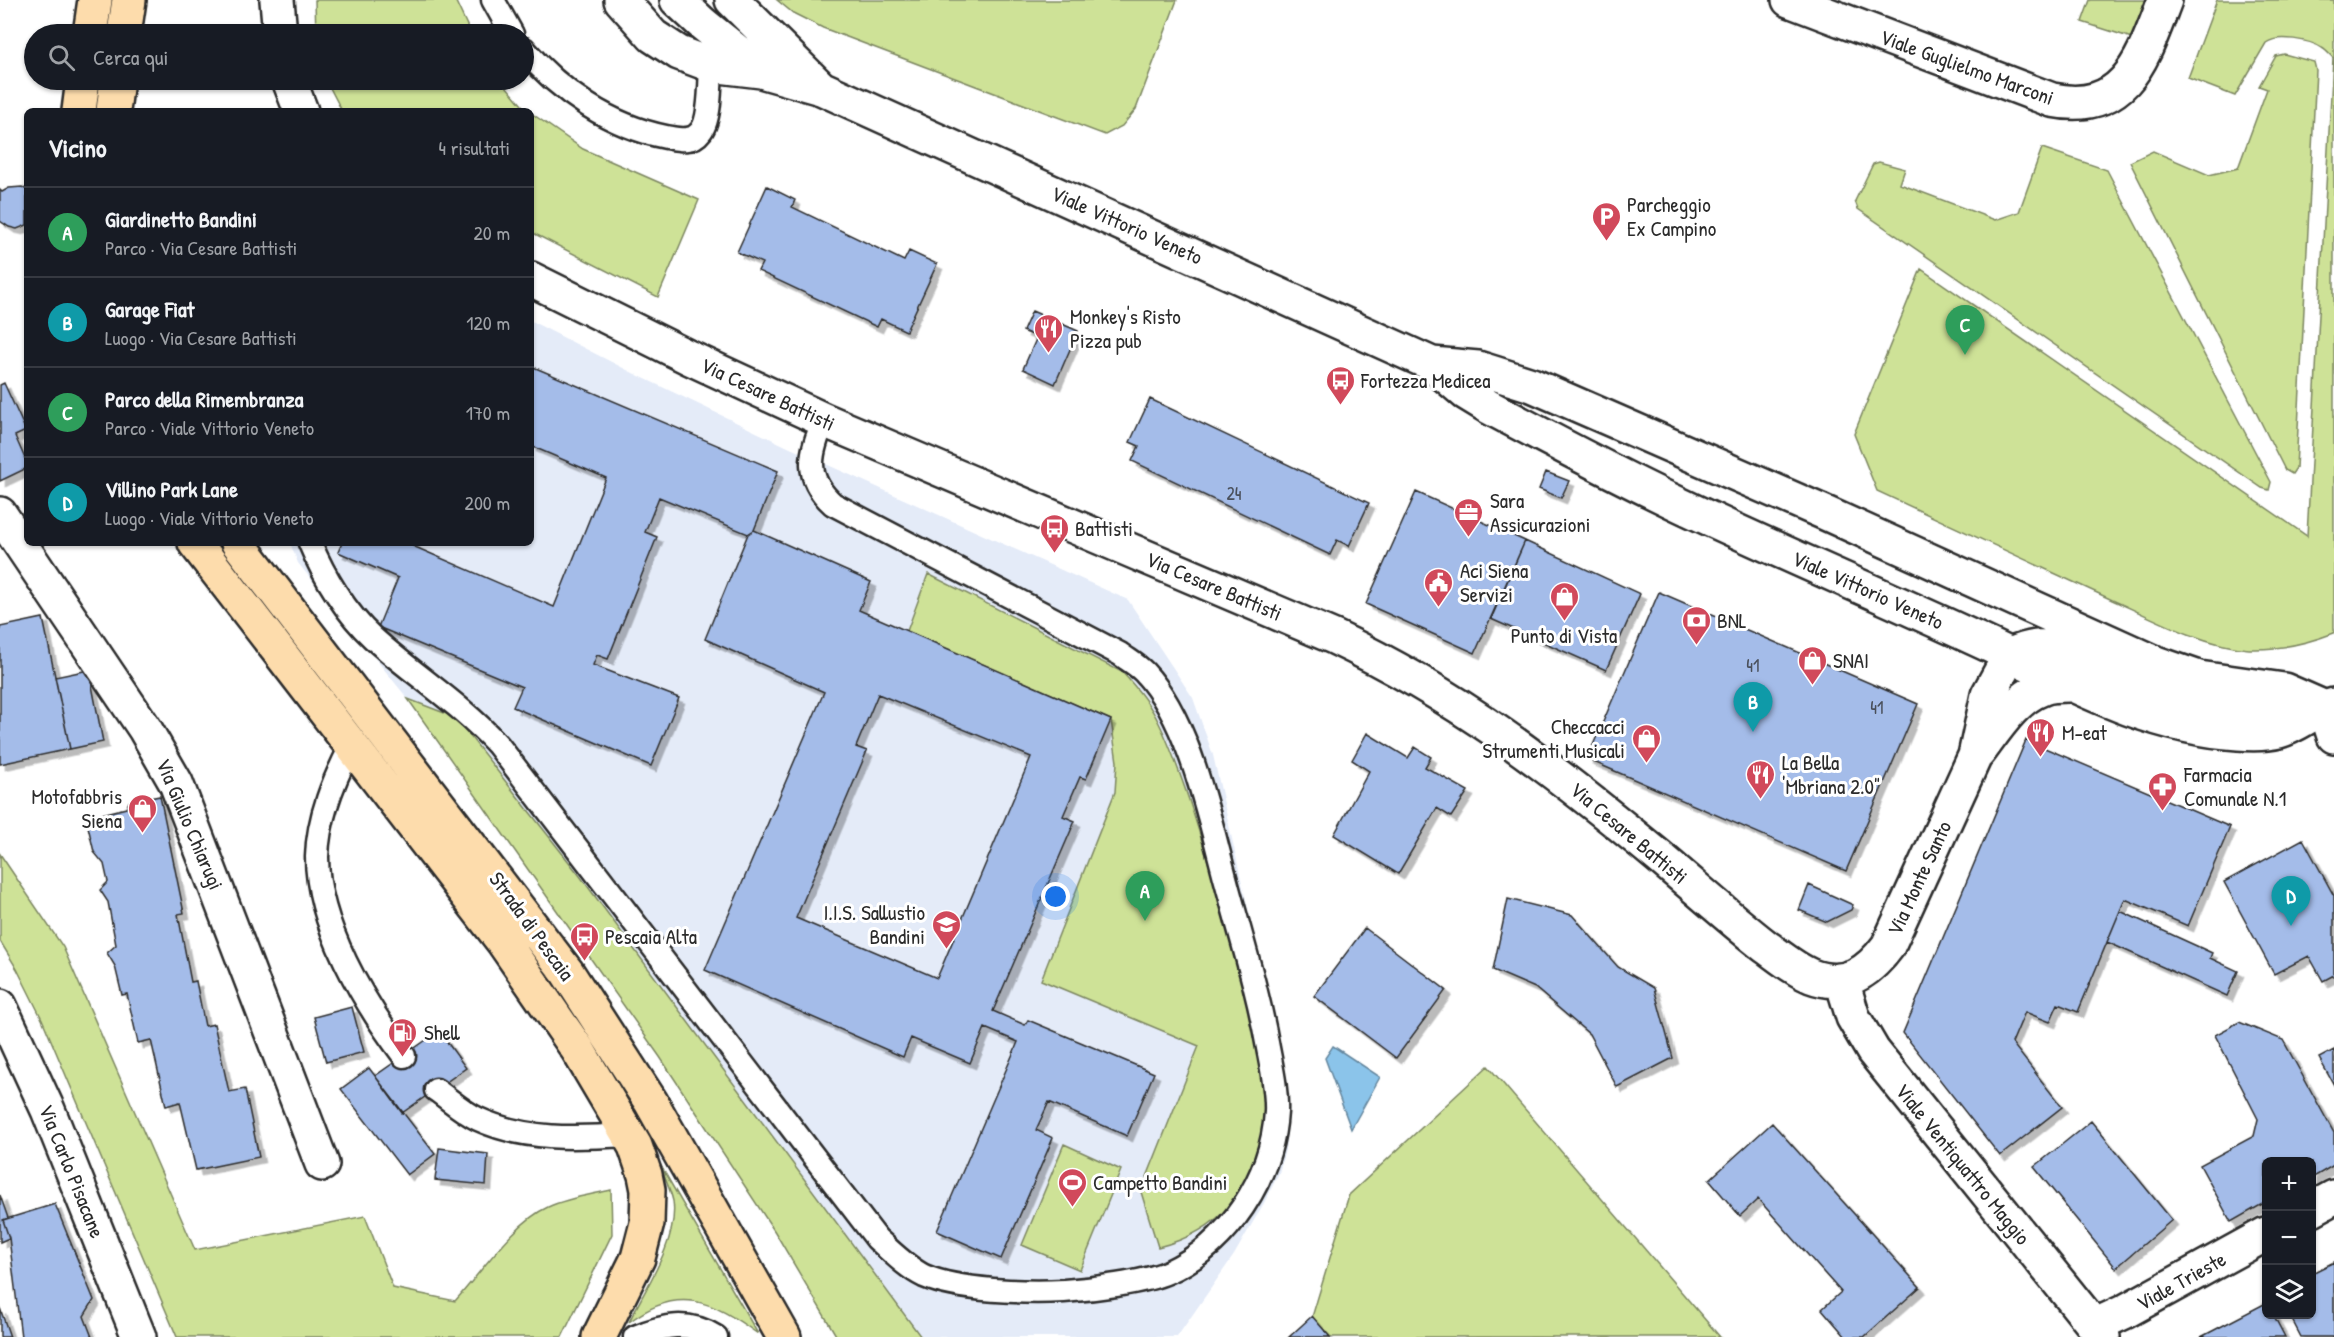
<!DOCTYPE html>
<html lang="it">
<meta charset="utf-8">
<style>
:root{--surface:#171b24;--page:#20242c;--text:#f1f3f6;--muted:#9ea1a6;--line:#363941;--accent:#b45309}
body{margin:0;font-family:"Patrick Hand",sans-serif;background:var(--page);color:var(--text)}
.controls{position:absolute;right:18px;bottom:18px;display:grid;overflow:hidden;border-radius:9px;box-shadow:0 2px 4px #0004}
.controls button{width:54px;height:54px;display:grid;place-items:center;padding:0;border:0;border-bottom:2px solid var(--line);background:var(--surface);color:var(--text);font:30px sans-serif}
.you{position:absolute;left:1056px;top:897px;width:21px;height:21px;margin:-15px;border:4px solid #fff;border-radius:50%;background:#1a73e8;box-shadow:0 0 0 9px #1a73e833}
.badge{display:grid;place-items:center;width:39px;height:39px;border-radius:50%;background:var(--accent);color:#fff;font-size:20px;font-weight:700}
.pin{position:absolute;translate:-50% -50px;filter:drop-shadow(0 2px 3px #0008)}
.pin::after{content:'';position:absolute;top:32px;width:21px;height:18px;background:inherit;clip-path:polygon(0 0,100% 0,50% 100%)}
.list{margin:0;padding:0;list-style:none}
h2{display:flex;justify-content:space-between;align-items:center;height:78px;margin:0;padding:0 24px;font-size:26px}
h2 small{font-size:20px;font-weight:400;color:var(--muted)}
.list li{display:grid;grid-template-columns:39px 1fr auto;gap:18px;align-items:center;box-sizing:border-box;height:90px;padding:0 24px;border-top:2px solid var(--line)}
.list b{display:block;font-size:22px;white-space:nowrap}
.list p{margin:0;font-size:20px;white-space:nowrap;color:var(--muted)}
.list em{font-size:20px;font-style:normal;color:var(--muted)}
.icon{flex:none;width:33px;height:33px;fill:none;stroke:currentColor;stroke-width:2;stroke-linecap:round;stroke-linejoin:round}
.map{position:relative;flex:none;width:2334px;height:1337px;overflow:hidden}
.search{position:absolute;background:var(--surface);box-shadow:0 2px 4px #0004;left:24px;top:24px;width:510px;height:66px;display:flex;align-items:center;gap:15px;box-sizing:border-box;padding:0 21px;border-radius:33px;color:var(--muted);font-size:22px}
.panel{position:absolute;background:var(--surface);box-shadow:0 2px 4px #0004;left:24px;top:108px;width:510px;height:438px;border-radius:9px}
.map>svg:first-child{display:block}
</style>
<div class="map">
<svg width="2334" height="1337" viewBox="0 0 2334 1337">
<defs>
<filter id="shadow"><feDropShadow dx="5.5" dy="5.5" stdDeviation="0" flood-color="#0004"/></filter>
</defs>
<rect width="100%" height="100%" fill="#fff"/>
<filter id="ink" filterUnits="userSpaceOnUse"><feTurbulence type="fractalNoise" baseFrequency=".0167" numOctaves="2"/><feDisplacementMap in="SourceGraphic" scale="12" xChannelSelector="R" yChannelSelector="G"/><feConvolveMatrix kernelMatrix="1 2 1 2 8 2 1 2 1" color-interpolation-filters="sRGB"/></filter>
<g filter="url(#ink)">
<path fill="#e4ebf8" d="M531,321L633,373L788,447L1128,600L1193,698L1213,755L1274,1024L1285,1081L1288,1122L1285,1150L1279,1173L1264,1203L1234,1255L1177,1337H921L580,876L462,726L447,714L408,699L298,563L290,543H531Z"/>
<path fill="#cee297" stroke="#7c8661" stroke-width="1.5" d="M315,0H455L471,34H316Z
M777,0H1177L1136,109L1122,126L1105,135L823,28L793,13Z
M2090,0H2150L2135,39L2082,22Z
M2217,0H2334V633C2308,643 2277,650 2249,649C2203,646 2150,617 2108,598C2031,563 1954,527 1877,491L1854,434L1921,269L2307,536L2333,58C2330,55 2326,50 2322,48C2310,40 2278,34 2266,43L2235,96L2188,78Z
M2284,54L2314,62L2316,70L2296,468L2292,474L2285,470L2130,162L2153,151L2209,175L2238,168L2267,89L2259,86L2276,56Z
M326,80H501L527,111H342Z
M531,113L583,149L699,200L658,297L531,232Z
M2042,148L2107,170L2271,482L2269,490L2262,488L1858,209L1855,201L1873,164L1879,162L1905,169L1900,184L1995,220L2019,212Z
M928,574L1122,672C1137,688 1150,704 1159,723C1171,747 1180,774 1189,800C1205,849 1219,898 1233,948C1248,1005 1274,1067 1265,1126C1256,1189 1219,1232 1158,1247L1141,1192L1199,1046L1041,980L1115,792L1117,762L1111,720L907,631Z
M408,699L447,714L462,726L580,876L921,1337H837L775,1232L660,1057Z
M0,854L63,947L195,1250L365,1216L393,1288L455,1301C480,1274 514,1222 548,1207C568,1198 590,1195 611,1190L612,1234L562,1337H177L42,1019L17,969L0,941Z
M1488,1066L1720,1337H1330L1312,1317L1349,1195Z
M1064,1144L1121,1170L1080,1270L1022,1245Z
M658,1161L758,1334C712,1301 679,1284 629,1322C645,1289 679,1239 673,1201C670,1188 663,1174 658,1161Z"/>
<path fill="#8bc4ea" stroke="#65879e" stroke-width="1.5" d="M1333,1046L1380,1077L1351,1129L1325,1058Z"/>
<path fill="#a4bce9" stroke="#2b2b2b" stroke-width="1.5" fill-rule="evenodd" filter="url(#shadow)" d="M767,186L795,200L792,207L904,261L909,251L937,264L906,331L881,319L877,327L758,271L762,263L737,252Z
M22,187L27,190V225L17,229L9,227L0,221V190L2,192L9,188Z
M1032,311L1078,331L1055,384L1023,369L1037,337L1023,331Z
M531,366L778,471L754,530L748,534L659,497L645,532L657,537L608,659L597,655L593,665L679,698L651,766L513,707L522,687L378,627L398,578L338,552L342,543H414L413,546L554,607L606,478L531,446Z
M4,383L26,431L15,436L27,463V468L0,481V385Z
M1150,399L1369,503L1349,546L1337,540L1330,555L1132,461L1139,446L1130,442Z
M1546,472L1569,481L1561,498L1539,489Z
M1416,492L1525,541L1475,653L1366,604Z
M754,530L871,582L859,610L1111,720L1086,779L1080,777L1063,816L1075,821L993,1011L1025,1025L1028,1020L1154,1073L1127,1136L1049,1102L1036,1130L1053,1138L1001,1259L937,1231L1018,1042L985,1028L970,1063L911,1038L903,1057L705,970L824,692L705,639L748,534ZM878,694L1031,757L937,978L796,918L867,751L856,747Z
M1525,541L1640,594L1606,670L1491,619Z
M1659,592L1918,704L1846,871L1587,759Z
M43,618L70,749L0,764V627Z
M89,670L103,742L70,749L55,677Z
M1367,733L1408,758L1415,747L1431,757L1425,767L1468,791L1451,817L1437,808L1398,874L1334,835L1369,771L1352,760Z
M2026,740L2230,827L2188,926L2125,899L2078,1012L2058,1004L2050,1022L2025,1012L2012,1043L2062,1107L2000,1156L1903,1033Z
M160,796L184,913L178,914L191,982L196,981L205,1026L214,1024L229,1092L245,1089L259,1157L196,1170L180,1102L166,1106L151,1040L138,1043L127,994L122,995L115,966L107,953L116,945L108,902L100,890L108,882L104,864L94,852L86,818L126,808L129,802Z
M2303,839L2334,896V975L2323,981L2309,956L2274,974L2224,882Z
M1809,885L1853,905L1851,910L1827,922L1799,910Z
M1508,899L1572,915L1618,967L1654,988L1673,1058L1617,1087L1589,1034L1535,988L1493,970Z
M2120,911L2212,953L2210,958L2238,971L2227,996L2107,942Z
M1365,928L1446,990L1396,1058L1314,996Z
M352,1007L364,1052L326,1062L314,1017Z
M2239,1022L2283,1040L2334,1133V1165L2312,1178V1162H2266V1202L2231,1222L2200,1165L2254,1136L2258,1119L2215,1035Z
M439,1031L466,1068L402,1113L375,1076Z
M2334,1050V1085L2319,1058Z
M369,1068L435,1154L407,1175L341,1089Z
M2091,1121L2172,1220L2116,1268L2034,1167Z
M1772,1123L1920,1287L1864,1337H1846L1822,1309L1841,1292L1758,1199L1740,1216L1709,1180Z
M439,1148L488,1154L486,1185L435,1180Z
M0,1195L8,1218L3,1220L9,1238L0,1242Z
M55,1204L94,1300L84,1316L92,1337H21L9,1238L3,1220Z
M2334,1262V1337H2301L2289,1314H2312V1273Z
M2266,1303V1314H2273L2285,1337H2201Z
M0,1308L10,1337H0Z
M1312,1316L1330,1337H1289Z"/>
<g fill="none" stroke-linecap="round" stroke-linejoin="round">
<defs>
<path id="lane" d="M493,0L512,34
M524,49C560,92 610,126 666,137C677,139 692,143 700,132C711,121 710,81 711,65
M310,543C324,577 346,613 373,638C414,675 461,704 498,745L877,1239C892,1252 906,1267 924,1276C959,1291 1026,1293 1064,1291C1092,1289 1143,1283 1168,1272C1228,1245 1272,1178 1276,1112C1277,1091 1272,1069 1268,1048C1258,991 1241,937 1226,881C1209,818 1190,721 1144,672C1137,665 1128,660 1120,654L833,504C803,477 810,453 824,420
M352,745C334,779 318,817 317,857C317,924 364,1003 404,1056
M436,1090C449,1099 463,1112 478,1119C526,1141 577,1138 629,1135
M635,1337C663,1325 689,1320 716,1337"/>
<path id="street" d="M1789,0L2052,100C2127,115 2143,57 2165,0
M0,514L145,729L176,783L322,1164
M2325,708L2334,736
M1842,981L1853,1017L1873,1051L2103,1337
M2312,1209L2334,1197
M2094,1326L2124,1312L2266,1234"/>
<path id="secondary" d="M277,0L280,34
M621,0L653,36L679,53L711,65L761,71L821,88L1432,364L1466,393L1489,407C1549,439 1609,471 1670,500C1770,548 1873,591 1974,638C2060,677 2141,727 2238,733C2251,734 2267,734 2279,731C2299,725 2314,710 2334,705
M677,0L703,24L761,71
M732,0L820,87
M289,80L301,111
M531,279L688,357L824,420L1334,637C1457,695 1553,769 1657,855C1693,885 1728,917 1765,946C1779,956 1794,969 1811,976C1845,989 1868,973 1888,946L1975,756L1988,695L2010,655
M1432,364L1478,368L1532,385L1823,512L2156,663L2199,678L2284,690L2325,708
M2010,655C2029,647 2042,644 2064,649C2118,672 2174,703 2233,709C2253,711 2274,710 2293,709
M1978,753C1995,731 2014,699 2041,689C2049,685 2059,685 2069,685
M0,1006L48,1110L139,1337"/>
<path id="primary" d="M90,34L95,0
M124,34L129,0
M79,111L83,80
M113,111L117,80
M195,543L504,943L578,1050L635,1146L645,1175L648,1190L647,1223L638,1258L599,1337
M238,543L567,972L651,1102L784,1337"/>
</defs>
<use href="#lane" stroke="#2b2b2b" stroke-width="27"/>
<use href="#street" stroke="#2b2b2b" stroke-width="38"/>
<use href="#secondary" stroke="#2b2b2b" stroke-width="38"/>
<use href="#primary" stroke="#2b2b2b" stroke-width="38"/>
<use href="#lane" stroke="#fff" stroke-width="22"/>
<use href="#street" stroke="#fff" stroke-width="33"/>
<use href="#secondary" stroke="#fff" stroke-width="33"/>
<use href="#primary" stroke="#fddcac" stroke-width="33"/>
</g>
</g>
<defs>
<symbol id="parking-pin" viewBox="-11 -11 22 30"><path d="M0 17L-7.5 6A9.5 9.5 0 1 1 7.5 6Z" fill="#d1495b" stroke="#fff"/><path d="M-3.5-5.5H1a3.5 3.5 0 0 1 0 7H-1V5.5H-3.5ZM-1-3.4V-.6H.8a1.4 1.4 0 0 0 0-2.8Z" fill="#fff"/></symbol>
<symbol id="restaurant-pin" viewBox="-11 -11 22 30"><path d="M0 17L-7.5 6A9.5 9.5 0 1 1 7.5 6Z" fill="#d1495b" stroke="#fff"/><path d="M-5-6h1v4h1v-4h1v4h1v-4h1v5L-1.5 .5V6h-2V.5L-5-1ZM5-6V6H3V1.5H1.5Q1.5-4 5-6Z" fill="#fff"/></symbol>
<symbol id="bus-pin" viewBox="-11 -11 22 30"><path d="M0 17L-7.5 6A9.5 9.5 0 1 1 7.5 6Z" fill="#d1495b" stroke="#fff"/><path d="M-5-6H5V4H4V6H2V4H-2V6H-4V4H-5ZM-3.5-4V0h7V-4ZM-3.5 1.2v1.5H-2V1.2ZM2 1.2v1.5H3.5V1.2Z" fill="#fff"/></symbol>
<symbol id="office-pin" viewBox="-11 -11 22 30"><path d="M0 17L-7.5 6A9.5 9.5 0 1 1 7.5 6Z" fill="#d1495b" stroke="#fff"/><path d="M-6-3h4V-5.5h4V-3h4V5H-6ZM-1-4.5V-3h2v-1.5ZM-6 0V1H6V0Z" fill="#fff"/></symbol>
<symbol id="civic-pin" viewBox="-11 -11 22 30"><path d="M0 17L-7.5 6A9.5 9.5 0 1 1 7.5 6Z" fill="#d1495b" stroke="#fff"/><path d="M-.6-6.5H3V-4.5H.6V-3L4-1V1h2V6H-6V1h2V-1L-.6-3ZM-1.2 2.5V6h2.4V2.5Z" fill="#fff"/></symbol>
<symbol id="shop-pin" viewBox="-11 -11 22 30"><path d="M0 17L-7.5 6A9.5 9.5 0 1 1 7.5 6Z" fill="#d1495b" stroke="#fff"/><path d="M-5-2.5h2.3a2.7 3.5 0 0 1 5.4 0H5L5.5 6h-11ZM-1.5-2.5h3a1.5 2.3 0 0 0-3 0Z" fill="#fff"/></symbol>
<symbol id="bank-pin" viewBox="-11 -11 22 30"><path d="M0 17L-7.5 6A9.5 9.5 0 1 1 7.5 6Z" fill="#d1495b" stroke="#fff"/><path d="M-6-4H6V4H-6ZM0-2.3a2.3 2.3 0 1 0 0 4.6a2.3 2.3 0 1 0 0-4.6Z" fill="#fff"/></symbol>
<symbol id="pharmacy-pin" viewBox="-11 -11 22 30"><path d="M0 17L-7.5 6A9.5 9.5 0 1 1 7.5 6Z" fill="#d1495b" stroke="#fff"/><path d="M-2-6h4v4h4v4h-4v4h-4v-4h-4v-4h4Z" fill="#fff"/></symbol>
<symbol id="school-pin" viewBox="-11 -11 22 30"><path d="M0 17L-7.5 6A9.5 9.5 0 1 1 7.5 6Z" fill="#d1495b" stroke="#fff"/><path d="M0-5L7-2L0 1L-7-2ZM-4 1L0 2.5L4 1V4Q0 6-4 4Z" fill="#fff"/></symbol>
<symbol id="fuel-pin" viewBox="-11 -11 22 30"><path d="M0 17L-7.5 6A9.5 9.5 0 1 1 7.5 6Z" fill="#d1495b" stroke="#fff"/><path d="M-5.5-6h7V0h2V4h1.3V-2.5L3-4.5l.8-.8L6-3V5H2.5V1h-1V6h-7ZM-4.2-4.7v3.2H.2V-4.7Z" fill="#fff"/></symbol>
<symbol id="stadium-pin" viewBox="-11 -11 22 30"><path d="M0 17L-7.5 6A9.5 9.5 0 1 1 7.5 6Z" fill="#d1495b" stroke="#fff"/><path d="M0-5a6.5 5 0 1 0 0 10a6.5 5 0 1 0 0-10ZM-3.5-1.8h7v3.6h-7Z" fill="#fff"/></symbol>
</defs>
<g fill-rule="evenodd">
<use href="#parking-pin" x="1590" y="200" width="33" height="45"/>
<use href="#restaurant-pin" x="1032" y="312" width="33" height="45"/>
<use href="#bus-pin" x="1324" y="364" width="33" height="45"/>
<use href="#office-pin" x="1452" y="496" width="33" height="45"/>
<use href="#bus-pin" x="1038" y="512" width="33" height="45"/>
<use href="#civic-pin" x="1422" y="566" width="33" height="45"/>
<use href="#shop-pin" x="1548" y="580" width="33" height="45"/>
<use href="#bank-pin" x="1680" y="604" width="33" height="45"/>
<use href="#shop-pin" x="1796" y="644" width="33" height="45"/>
<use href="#restaurant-pin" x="2024" y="716" width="33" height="45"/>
<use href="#shop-pin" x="1630" y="722" width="33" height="45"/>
<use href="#restaurant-pin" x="1744" y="758" width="33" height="45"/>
<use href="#pharmacy-pin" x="2146" y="770" width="33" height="45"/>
<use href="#shop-pin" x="126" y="792" width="33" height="45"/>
<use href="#school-pin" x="930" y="908" width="33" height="45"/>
<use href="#bus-pin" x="568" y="920" width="33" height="45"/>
<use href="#fuel-pin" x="386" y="1016" width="33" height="45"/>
<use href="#stadium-pin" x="1056" y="1166" width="33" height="45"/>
</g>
<g text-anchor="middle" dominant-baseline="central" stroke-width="6" stroke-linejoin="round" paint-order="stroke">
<g font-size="18" fill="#494f5a">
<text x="1234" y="493">24</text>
<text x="1753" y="665">41</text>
<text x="1877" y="707">41</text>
</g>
<g font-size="21" fill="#2b2b2b" stroke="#fff">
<text transform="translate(1967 67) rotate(20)">Viale Guglielmo Marconi</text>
<text transform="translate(1127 225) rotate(24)">Viale Vittorio Veneto</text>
<text transform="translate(768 394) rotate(25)">Via Cesare Battisti</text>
<text transform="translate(1214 586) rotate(23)">Via Cesare Battisti</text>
<text transform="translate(1868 590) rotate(24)">Viale Vittorio Veneto</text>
<text transform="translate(190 824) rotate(67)">Via Giulio Chiarugi</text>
<text transform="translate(1629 833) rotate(40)">Via Cesare Battisti</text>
<text transform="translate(1919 878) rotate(-65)">Via Monte Santo</text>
<text transform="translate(532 926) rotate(54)">Strada di Pescaia</text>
<text transform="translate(1963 1164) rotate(51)">Viale Ventiquattro Maggio</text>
<text transform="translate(72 1171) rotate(68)">Via Carlo Pisacane</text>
<text transform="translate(2181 1281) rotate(-29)">Viale Trieste</text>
</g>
<g font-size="21" fill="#2b2b2b" stroke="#fff" text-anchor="start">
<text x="1627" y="204">Parcheggio<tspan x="1627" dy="24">Ex Campino</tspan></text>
<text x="1070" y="316">Monkey's Risto<tspan x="1070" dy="24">Pizza pub</tspan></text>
<text x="1361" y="380">Fortezza Medicea</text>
<text x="1490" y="500">Sara<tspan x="1490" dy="24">Assicurazioni</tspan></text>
<text x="1075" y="528">Battisti</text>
<text x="1460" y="570">Aci Siena<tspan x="1460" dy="24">Servizi</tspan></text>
<text x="1717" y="620">BNL</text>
<text x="1564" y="635" text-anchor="middle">Punto di Vista</text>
<text x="1833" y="660">SNAI</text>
<text x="1625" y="726" text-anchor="end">Checcacci<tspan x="1625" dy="24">Strumenti Musicali</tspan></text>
<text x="2062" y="732">M-eat</text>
<text x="1782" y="762">La Bella<tspan x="1782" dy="24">'Mbriana 2.0"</tspan></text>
<text x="2184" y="774">Farmacia<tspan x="2184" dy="24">Comunale N.1</tspan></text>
<text x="122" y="796" text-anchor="end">Motofabbris<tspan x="122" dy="24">Siena</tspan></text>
<text x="925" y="912" text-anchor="end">I.I.S. Sallustio<tspan x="925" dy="24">Bandini</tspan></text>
<text x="605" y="936">Pescaia Alta</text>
<text x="424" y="1032">Shell</text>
<text x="1093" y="1182">Campetto Bandini</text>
</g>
</g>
</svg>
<div class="controls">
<button>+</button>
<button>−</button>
<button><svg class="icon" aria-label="layers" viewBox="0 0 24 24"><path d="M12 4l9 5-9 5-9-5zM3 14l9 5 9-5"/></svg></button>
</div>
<div class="you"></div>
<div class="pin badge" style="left:1145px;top:921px;background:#2e9e5b">A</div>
<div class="pin badge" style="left:1753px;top:732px;background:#0f9aa8">B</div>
<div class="pin badge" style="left:1965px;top:355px;background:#2e9e5b">C</div>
<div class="pin badge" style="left:2291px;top:926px;background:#0f9aa8">D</div>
<div class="search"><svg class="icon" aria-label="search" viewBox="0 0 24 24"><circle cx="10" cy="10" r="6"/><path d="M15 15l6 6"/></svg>Cerca qui</div>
<section class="panel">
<h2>Vicino<small>4 risultati</small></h2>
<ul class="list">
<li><span class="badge" style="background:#2e9e5b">A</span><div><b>Giardinetto Bandini</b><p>Parco · Via Cesare Battisti</p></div><em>20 m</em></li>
<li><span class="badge" style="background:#0f9aa8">B</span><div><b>Garage Fiat</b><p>Luogo · Via Cesare Battisti</p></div><em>120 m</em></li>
<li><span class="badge" style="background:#2e9e5b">C</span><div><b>Parco della Rimembranza</b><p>Parco · Viale Vittorio Veneto</p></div><em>170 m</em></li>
<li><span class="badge" style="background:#0f9aa8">D</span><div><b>Villino Park Lane</b><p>Luogo · Viale Vittorio Veneto</p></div><em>200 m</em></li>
</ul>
</section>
</div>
